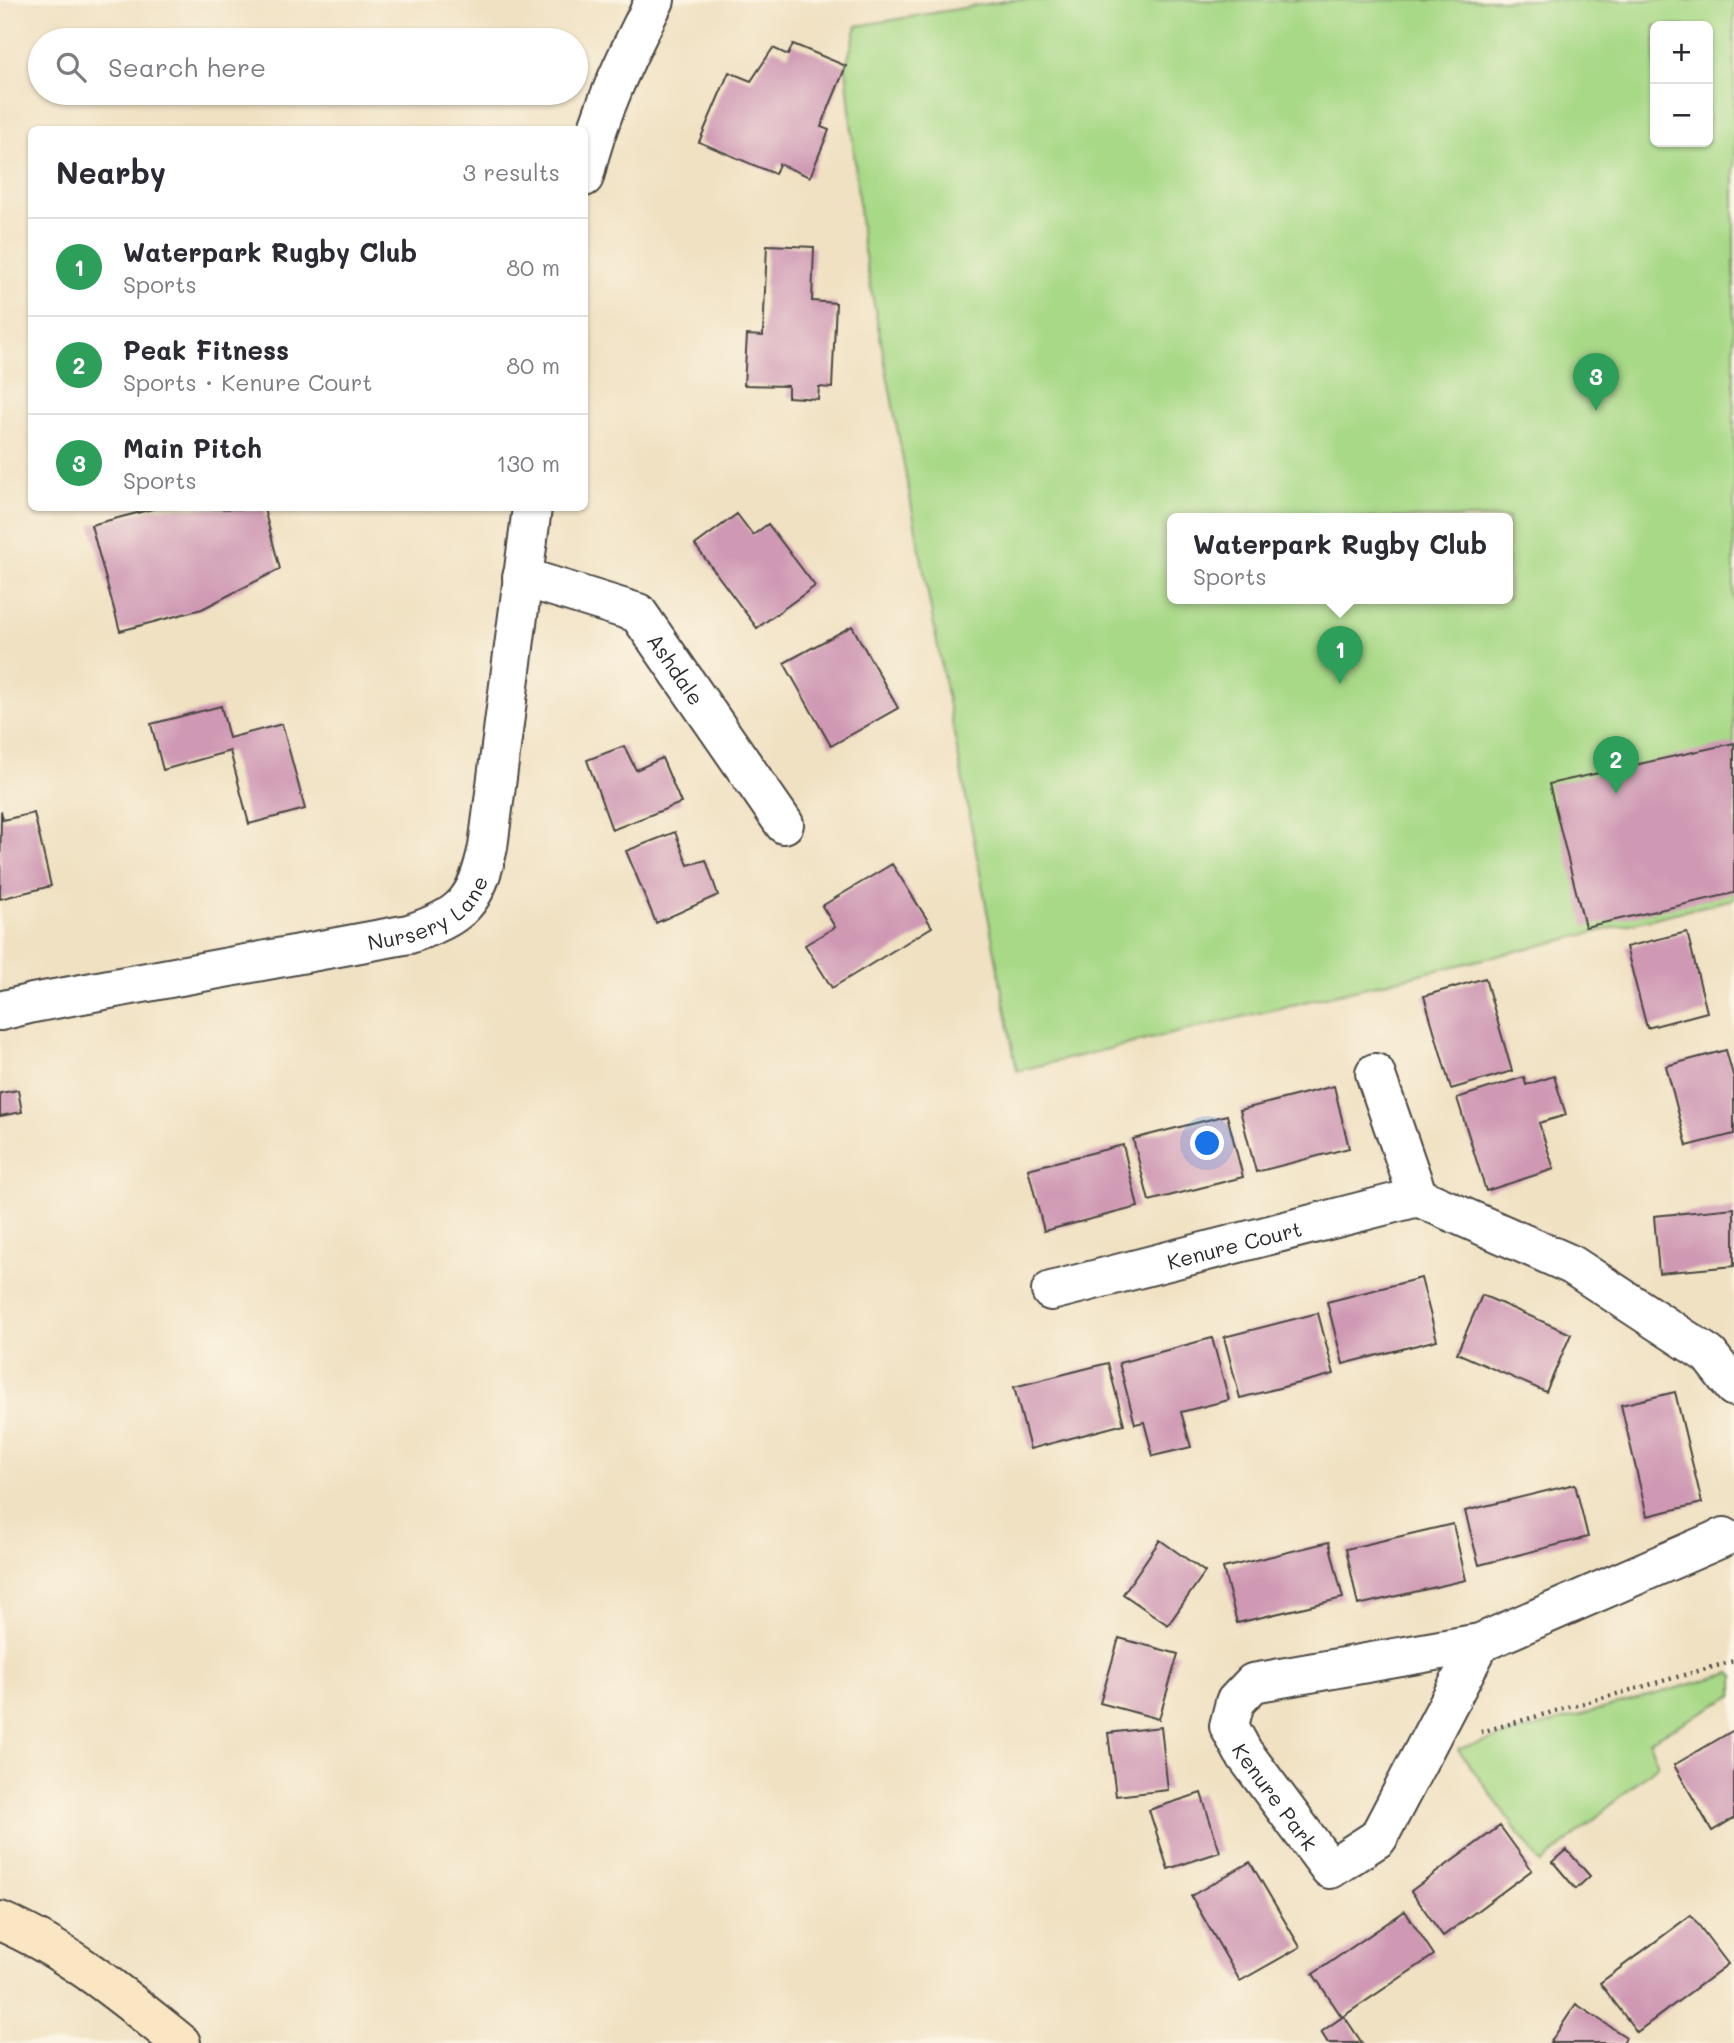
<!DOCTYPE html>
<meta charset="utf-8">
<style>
:root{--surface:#fff;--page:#f7f7f7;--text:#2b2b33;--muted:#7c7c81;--line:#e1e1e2;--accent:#2563eb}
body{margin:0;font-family:Mali,sans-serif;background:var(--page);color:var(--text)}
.controls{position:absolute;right:21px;top:21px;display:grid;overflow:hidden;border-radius:10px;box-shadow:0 2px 5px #0004}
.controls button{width:63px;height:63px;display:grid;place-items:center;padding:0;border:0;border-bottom:2px solid var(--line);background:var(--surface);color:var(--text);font:35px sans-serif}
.you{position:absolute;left:1208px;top:1144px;width:24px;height:24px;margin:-18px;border:5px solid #fff;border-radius:50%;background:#1a73e8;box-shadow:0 0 0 10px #1a73e833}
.badge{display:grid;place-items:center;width:46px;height:46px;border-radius:50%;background:var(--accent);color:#fff;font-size:23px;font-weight:700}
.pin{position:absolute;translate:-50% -58px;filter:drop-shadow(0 2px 4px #0008)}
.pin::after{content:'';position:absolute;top:37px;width:24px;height:21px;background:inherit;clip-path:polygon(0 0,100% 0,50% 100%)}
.popup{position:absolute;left:1167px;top:513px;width:346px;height:91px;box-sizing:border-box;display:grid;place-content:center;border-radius:10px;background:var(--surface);filter:drop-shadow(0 2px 5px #0005);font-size:23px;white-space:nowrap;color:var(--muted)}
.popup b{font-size:26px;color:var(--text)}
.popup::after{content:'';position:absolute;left:50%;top:100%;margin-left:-14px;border:14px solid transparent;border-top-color:var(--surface)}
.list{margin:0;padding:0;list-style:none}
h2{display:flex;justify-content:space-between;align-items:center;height:91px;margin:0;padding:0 28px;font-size:30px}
h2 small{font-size:23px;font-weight:400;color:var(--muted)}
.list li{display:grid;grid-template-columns:46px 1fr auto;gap:21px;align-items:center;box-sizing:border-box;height:98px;padding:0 28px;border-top:2px solid var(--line)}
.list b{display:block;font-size:26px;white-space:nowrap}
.list p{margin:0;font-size:23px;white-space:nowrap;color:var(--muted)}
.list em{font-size:23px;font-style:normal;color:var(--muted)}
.icon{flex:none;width:38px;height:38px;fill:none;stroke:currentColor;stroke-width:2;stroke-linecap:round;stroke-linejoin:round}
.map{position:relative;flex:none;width:1734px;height:2043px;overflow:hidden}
.search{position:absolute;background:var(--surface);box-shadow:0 2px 5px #0004;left:28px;top:28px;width:560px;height:77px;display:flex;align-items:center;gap:18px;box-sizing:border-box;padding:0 24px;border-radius:38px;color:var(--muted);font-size:26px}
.panel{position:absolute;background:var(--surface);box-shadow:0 2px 5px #0004;left:28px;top:126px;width:560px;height:385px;border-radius:10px}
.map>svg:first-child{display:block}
</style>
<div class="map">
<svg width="1734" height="2043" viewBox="0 0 1734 2043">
<rect width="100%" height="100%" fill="#fcf5e5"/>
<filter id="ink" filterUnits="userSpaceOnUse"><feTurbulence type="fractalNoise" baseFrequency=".0143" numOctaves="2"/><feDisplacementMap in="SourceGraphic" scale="14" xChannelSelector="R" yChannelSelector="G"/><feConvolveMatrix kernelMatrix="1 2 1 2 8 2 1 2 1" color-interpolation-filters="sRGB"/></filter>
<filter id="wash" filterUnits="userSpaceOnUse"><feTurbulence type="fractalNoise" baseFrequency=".00686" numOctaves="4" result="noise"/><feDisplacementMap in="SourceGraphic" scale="28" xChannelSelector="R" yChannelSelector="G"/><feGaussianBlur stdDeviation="1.57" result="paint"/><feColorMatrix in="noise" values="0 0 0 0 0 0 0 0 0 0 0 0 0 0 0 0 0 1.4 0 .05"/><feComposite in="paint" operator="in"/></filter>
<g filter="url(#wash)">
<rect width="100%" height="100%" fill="#f0e1c2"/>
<path fill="#a8d987" stroke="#6a8259" stroke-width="2" fill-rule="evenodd" d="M1010,0H1734V899L1017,1071L862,240L846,66L857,26ZM1655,26H1708V142H1655ZM1172,518H1508V598H1172Z
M1731,1673L1734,1677V1695L1649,1741L1658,1765L1541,1864L1458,1749Z"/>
<g id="blocks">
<path fill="#cf99b4" d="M793,44L846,66L821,127L829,130L810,177L779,164L775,174L699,142L729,72L751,81L773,48L788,55Z
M767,245L814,247L812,301L836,303L832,388L819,387L818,399L788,397V386L744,385L747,335L763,336Z
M156,508L264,509L280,569L202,609L120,631L91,525Z
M737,514L753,535L768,524L815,586L757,628L695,545Z
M852,626L898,708L831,746L784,663Z
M221,706L229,738L282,724L305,809L249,824L230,751L163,770L151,724Z
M1734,743V893L1585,927L1549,784Z
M624,746L636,770L662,758L681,803L612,830L587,760Z
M1,811L3,820L34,813L51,886L0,899Z
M675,832L688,865L706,860L718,895L656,923L626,851Z
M892,864L932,927L832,988L805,945L835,927L822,906Z
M1687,932L1707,1012L1647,1028L1626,947Z
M1485,978L1512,1071L1451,1089L1424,996Z
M1726,1050L1734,1079V1134L1687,1146L1666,1066Z
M1554,1076L1566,1115L1539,1123L1554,1169L1486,1191L1457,1098L1524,1077L1526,1085Z
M1334,1086L1349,1148L1256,1172L1240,1110Z
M18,1090L22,1112L0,1116V1093Z
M1227,1115L1243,1177L1149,1201L1133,1139Z
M1123,1145L1138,1207L1044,1231L1028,1169Z
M1734,1208V1266L1659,1273L1654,1216Z
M1421,1278L1437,1340L1343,1364L1327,1302Z
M1482,1295L1571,1334L1546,1392L1457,1353Z
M1318,1313L1334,1374L1240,1398L1224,1337Z
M1212,1338L1229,1400L1181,1412L1191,1447L1153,1456L1144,1422L1135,1424L1119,1363Z
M1108,1363L1124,1424L1030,1449L1014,1387Z
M1675,1392L1702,1503L1647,1516L1621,1405Z
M1575,1484L1588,1537L1479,1565L1465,1511Z
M1453,1524L1466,1580L1358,1605L1346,1549Z
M1160,1540L1205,1572L1168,1625L1123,1594Z
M1329,1542L1343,1598L1237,1623L1223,1568Z
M1119,1638L1178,1654L1159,1719L1100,1703Z
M1161,1727L1168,1790L1116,1796L1108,1733Z
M1734,1730V1818L1712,1831L1674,1765Z
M1201,1793L1220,1852L1168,1869L1149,1810Z
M1500,1826L1532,1870L1443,1936L1411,1891Z
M1567,1850L1590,1876L1576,1889L1553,1862Z
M1250,1862L1300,1947L1240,1981L1191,1896Z
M1405,1911L1434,1955L1342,2017L1313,1974Z
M1691,1915L1728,1964L1637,2032L1600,1983Z
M1576,2004L1626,2037L1623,2043H1550Z
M1344,2016L1362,2043H1328L1321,2032Z"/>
</g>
</g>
<g filter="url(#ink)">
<use href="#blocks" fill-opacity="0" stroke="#494642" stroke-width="2"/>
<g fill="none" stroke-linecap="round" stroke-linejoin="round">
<defs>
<g id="minor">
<path id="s1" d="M522,577L638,613L784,824"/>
<path d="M1375,1073L1418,1197"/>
<path id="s2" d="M1051,1291L1418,1197L1572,1265L1709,1355L1734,1387"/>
<path id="s3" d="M1480,1643L1253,1683L1235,1702L1229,1726L1243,1752L1330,1869L1378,1838L1480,1643L1724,1537"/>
</g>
<g id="tertiary">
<path d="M584,177C598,114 626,57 655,0"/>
<path id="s4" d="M0,1011L33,1003L409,934C462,916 476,903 488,847L532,508"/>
</g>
<path id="secondary" d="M0,1921C68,1950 124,1997 181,2043"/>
</defs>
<use href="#minor" stroke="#494642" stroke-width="42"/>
<use href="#tertiary" stroke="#494642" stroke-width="42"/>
<use href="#secondary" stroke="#494642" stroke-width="42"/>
<path stroke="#494642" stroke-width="4.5" stroke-dasharray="2 5" stroke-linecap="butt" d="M1481,1732L1734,1661"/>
<use href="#minor" stroke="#fff" stroke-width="38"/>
<use href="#tertiary" stroke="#fff" stroke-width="38"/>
<use href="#secondary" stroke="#fbe6c3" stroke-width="38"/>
</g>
</g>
<g text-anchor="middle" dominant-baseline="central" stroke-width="7" stroke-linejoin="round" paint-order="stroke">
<g font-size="21" fill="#2b2b2b" stroke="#fcf5e5">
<text stroke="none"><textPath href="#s1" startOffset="189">Ashdale</textPath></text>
<text stroke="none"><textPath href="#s4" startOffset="443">Nursery Lane</textPath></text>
<text stroke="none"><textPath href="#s2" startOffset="189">Kenure Court</textPath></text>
<text stroke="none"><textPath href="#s3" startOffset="366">Kenure Park</textPath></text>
</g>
</g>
</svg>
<div class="controls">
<button>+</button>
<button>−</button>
</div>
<div class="you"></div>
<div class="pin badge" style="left:1340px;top:684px;background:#2e9e5b">1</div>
<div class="popup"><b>Waterpark Rugby Club</b>Sports</div>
<div class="pin badge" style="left:1616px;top:794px;background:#2e9e5b">2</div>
<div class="pin badge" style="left:1596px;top:411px;background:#2e9e5b">3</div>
<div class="search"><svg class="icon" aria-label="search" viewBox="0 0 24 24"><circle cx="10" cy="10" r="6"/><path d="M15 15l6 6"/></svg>Search here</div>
<section class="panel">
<h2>Nearby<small>3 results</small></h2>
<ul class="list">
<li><span class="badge" style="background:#2e9e5b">1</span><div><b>Waterpark Rugby Club</b><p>Sports</p></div><em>80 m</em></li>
<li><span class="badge" style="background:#2e9e5b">2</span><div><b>Peak Fitness</b><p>Sports · Kenure Court</p></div><em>80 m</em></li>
<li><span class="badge" style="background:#2e9e5b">3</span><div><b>Main Pitch</b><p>Sports</p></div><em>130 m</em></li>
</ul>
</section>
</div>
